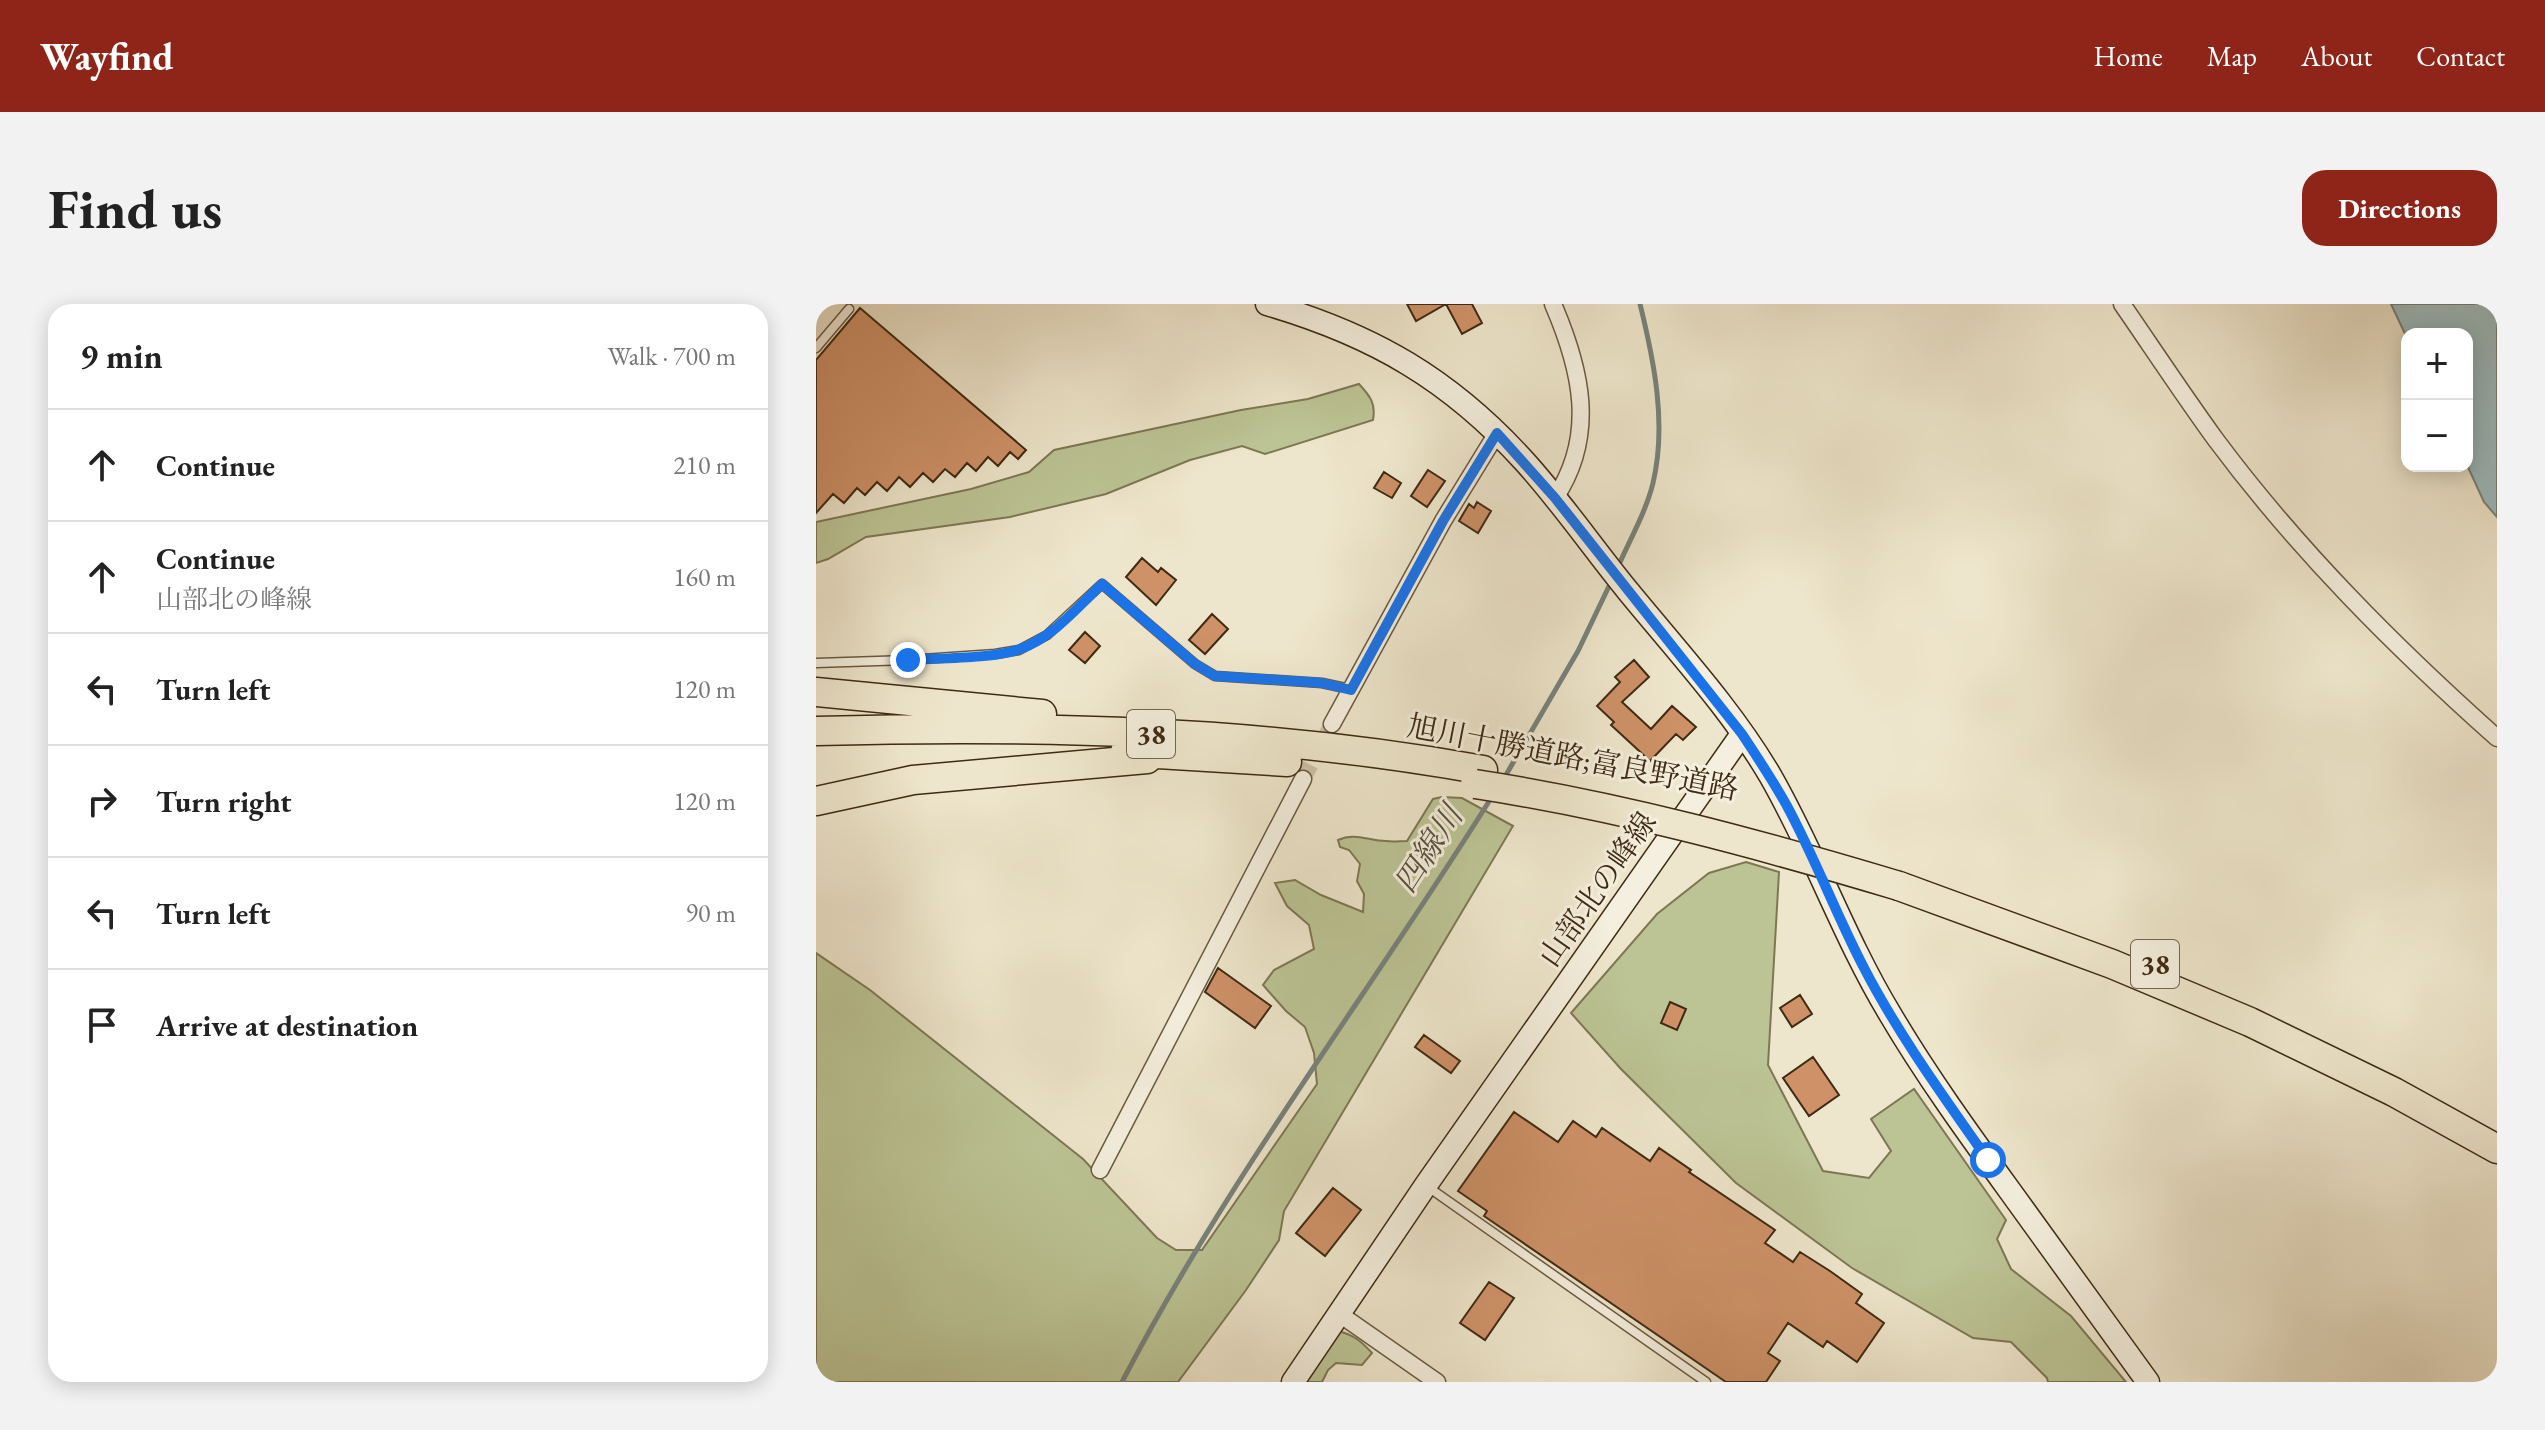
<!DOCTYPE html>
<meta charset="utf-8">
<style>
:root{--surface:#fff;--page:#f2f2f2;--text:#222;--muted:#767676;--line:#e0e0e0;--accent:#8f2418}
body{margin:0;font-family:"EB Garamond","Noto Serif JP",serif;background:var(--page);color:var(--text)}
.controls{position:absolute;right:24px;top:24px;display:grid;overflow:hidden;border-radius:16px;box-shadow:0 4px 20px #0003}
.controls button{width:72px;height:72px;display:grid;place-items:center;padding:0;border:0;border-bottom:2px solid var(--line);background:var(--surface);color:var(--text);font:40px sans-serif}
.stop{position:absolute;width:24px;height:24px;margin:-18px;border:6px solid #1a73e8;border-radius:50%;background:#fff}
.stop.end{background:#1a73e8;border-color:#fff;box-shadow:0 2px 8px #0008}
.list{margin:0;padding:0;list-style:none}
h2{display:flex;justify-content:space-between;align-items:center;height:104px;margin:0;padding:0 32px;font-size:34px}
h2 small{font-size:26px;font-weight:400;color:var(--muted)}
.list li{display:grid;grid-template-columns:52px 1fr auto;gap:24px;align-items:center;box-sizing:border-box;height:112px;padding:0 32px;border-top:2px solid var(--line)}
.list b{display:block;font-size:30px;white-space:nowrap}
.list p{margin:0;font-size:26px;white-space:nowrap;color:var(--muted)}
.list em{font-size:26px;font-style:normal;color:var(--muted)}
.icon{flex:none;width:44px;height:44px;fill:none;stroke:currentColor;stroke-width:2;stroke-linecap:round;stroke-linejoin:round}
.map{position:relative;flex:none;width:1681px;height:1078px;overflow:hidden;border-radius:24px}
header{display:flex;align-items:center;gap:48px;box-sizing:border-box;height:112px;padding:0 40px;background:var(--accent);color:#fff}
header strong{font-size:38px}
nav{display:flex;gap:44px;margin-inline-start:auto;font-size:28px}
.intro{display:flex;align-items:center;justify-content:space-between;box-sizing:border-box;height:192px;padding:0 48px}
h1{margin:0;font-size:56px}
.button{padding:20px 36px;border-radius:24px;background:var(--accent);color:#fff;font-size:28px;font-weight:700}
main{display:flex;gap:48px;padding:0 48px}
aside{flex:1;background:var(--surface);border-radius:24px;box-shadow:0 4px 20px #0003}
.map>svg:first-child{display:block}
</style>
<header>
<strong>Wayfind</strong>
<nav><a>Home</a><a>Map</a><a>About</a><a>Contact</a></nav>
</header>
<div class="intro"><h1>Find us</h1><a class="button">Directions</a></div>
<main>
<aside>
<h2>9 min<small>Walk · 700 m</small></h2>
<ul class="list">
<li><svg class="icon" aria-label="ahead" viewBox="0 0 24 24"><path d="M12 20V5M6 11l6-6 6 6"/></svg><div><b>Continue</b></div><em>210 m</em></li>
<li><svg class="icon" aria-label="ahead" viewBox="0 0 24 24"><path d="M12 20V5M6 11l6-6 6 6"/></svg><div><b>Continue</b><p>山部北の峰線</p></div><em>160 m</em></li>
<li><svg class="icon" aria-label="left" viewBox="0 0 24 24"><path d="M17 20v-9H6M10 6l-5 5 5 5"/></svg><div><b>Turn left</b></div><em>120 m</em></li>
<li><svg class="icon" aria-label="right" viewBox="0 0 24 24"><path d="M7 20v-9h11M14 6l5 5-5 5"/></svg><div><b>Turn right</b></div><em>120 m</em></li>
<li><svg class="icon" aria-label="left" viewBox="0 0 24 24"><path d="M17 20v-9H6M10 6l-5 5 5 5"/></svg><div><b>Turn left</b></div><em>90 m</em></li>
<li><svg class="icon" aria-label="arrive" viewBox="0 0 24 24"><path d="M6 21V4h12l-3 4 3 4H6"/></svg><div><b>Arrive at destination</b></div></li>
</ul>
</aside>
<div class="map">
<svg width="1681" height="1078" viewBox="0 0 1681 1078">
<rect width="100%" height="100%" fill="#eee6cc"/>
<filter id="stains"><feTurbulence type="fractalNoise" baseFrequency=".0025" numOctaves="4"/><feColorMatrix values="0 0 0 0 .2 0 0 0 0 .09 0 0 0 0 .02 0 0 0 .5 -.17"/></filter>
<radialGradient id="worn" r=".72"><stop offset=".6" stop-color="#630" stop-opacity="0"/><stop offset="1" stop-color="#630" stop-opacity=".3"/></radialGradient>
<path fill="#bcc495" stroke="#7e7754" stroke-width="2" d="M543,80C554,92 560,99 557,116L449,150L426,142L374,156L290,190L194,213L50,233L12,255L0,259V218L155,185L213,168L238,146L425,106L492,95Z
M626,493L646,494L697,522L468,907L463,936L430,986L362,1078H0V649L54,686L267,855L341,934L360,946H386L501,780L498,749L489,723L470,707L447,681L458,666L498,645L493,621L471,602L459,579L479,576L505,591L547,608L548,590L541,577L544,560L533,546L524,543L522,536C539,528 553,537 570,537C577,538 584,537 591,537L617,495Z
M930,558L963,568L952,761L1007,867L1053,874L1075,847L1055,815L1098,785L1190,916L1181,935L1195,965L1255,1012L1310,1078H1232L1231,1074L1195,1038L1157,1034L1036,964L920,879L805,765L755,709L841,610L893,569Z
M521,1027C537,1030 546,1038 556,1049L546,1061L520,1059L512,1066L506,1078H487Z"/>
<path fill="#9ebdc1" stroke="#78827b" stroke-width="2" d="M1575,0H1681V213L1668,198L1651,161V30H1591V34Z"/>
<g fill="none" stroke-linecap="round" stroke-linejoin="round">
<path stroke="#78827b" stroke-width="5" d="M801,265C813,237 830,208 837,179C851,120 838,57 824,0
M687,476L762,347L795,278
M306,1078C413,872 555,687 677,491"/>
</g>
<path fill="#ce9168" stroke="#3f2a13" stroke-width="2" d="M591,0H656L666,19L646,30L630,0L600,17Z
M44,4L210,146L202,155L194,148L182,162L172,153L160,167L151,159L139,173L129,165L117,178L107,169L94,183L83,173L71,187L61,178L49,191L41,184L28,199L17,190L0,209V56Z
M612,166L629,177L611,203L595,192Z
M568,168L585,179L576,194L558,184Z
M661,198L675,207L662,229L643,217L653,200L658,204Z
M326,254L342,268L345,264L360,276L340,301L310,273Z
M396,310L412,325L389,350L373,336Z
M269,328L284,342L269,359L253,346Z
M818,356L833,373L806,398L835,425L856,402L880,423L867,436L860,430L834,457L795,421L798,418L781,402L804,378L799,373Z
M402,664L455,702L439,724L389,688Z
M984,691L996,710L976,723L964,704Z
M854,698L870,705L861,726L845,719Z
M608,731L644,757L635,769L599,743Z
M997,753L1023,791L993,812L967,774Z
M698,808L742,838L757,817L780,833L786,824L834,857L843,844L875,866L873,868L959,926L949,939L977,958L984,948L1014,967L1046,990L1040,999L1068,1019L1041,1058L1011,1037L1007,1043L972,1019L952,1049L964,1057L950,1078H910L668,912L671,907L642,887Z
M517,884L545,906L509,952L480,929Z
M673,978L698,994L669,1036L644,1019Z"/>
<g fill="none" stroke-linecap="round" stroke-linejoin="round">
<path stroke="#cbc0a7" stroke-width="16" stroke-dasharray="16 8" stroke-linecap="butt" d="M487,475L516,420"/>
<defs>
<path id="lane" d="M0,44L33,5
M0,359L92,356L179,350L203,346L231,331L286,280L379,360L399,372L506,379L534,385
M612,883L890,1078"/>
<path id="street" d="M737,0C765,65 781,131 739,194
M1306,0C1337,45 1368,92 1400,136C1482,246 1579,343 1681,434
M516,420L627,217L681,129
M284,866L487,475
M522,1009L621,1078"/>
<path id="secondary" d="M451,0C557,31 634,75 709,158C746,199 777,244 812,287C861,347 916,406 955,473C999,550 1028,634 1074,710C1110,771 1152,829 1194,887C1240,950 1286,1014 1332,1078
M477,1078L610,881L926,430"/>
<path id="highway" d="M0,388L226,410
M0,427C223,421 447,426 667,466
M309,448L471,458
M0,497L97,476L331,455
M1083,582L1296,660L1434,718L1578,788L1681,845"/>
</defs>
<use href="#lane" stroke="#6b5941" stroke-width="11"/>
<use href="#street" stroke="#6b5941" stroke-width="19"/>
<use href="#secondary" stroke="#3f2a13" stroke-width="25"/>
<use href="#highway" stroke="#3f2a13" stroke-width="31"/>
<use href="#lane" stroke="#f4efde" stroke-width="8"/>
<use href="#street" stroke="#f4efde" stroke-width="16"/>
<use href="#secondary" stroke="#f4efde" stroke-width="22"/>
<use href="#highway" stroke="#eee6cc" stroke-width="28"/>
<defs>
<path id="highway-bridge" d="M659,480C803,502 943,540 1083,582"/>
</defs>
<use href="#highway-bridge" stroke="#3f2a13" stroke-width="31" stroke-linecap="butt"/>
<use href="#highway-bridge" stroke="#eee6cc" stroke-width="28"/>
</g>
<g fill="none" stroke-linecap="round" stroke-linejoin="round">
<path stroke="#1a73e8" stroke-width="10" d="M92,356C122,354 177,355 204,345C236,334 262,303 286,280L379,360L399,372L506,379L535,386L627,217L681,129L739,194L926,430C942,454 957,477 971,502C999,554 1020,610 1047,662C1082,730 1128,793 1172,856"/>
</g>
<g text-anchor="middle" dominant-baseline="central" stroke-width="6" stroke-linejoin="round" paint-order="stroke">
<g fill="#f4efde" stroke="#756550" stroke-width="2">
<rect x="311" y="406" width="48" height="48" rx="6"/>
<rect x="1315" y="636" width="48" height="48" rx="6"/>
</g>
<g font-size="28" font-weight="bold" fill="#3f2a13">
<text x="335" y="430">38</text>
<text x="1339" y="660">38</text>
</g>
<g font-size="30" fill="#3f2a13" stroke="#f4efde">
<text transform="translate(757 453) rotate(11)">旭川十勝道路;富良野道路</text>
<text transform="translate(781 585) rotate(-55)">山部北の峰線</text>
</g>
<g font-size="32" font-style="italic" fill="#574f3e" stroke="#f4efde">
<text transform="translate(612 545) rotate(-57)">四線川</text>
</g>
</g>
<rect width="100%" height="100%" filter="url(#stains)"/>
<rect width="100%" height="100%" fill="url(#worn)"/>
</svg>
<div class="controls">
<button>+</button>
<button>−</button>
</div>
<div class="stop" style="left:1172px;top:856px"></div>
<div class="stop end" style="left:92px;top:356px"></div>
</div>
</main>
